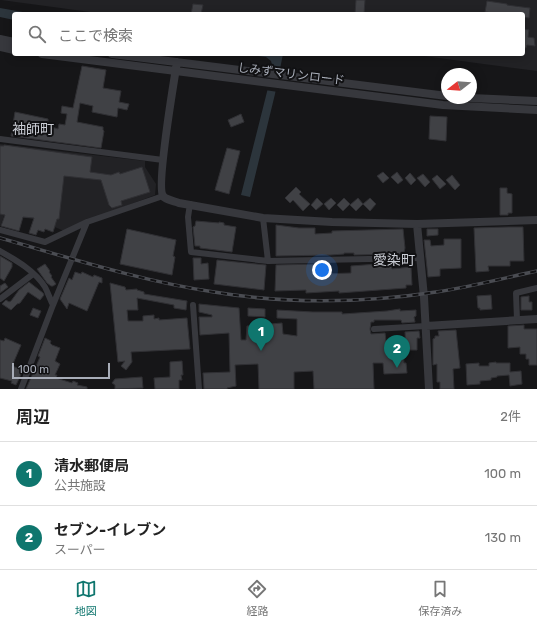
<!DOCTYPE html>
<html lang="ja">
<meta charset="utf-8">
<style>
:root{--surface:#fff;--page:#f2f2f2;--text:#222;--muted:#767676;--line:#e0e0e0;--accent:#0f766e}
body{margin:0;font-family:Rubik,"Noto Sans JP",sans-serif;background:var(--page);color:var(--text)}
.compass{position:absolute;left:441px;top:68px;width:36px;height:36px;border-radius:50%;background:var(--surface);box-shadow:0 2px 10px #0003;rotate:253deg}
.scale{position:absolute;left:12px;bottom:10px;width:98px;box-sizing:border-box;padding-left:4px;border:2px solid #a8adb8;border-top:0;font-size:11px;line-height:14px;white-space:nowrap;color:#a8adb8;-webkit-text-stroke:3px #111113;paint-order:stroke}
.you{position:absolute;left:322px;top:270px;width:14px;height:14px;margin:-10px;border:3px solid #fff;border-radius:50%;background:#1a73e8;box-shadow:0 0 0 6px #1a73e833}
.badge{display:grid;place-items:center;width:26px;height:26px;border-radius:50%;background:var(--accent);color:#fff;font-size:13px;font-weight:700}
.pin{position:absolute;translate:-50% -33px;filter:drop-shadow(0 1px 2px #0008)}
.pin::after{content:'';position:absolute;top:21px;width:14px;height:12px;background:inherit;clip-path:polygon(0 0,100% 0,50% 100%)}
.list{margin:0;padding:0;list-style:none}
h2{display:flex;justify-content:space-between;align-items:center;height:52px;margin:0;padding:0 16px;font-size:17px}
h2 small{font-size:13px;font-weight:400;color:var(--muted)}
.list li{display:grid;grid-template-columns:26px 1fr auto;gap:12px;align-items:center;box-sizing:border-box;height:64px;padding:0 16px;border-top:1px solid var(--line)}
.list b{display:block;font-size:15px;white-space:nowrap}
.list p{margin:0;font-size:13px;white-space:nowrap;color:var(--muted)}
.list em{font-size:13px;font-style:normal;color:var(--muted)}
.icon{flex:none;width:22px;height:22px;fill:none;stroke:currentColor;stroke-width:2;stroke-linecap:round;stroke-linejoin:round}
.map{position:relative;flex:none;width:537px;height:389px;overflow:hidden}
.search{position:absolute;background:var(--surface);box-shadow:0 2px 10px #0003;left:12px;right:12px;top:12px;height:44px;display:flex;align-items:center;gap:10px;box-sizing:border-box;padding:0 14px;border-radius:4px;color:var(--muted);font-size:15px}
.sheet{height:180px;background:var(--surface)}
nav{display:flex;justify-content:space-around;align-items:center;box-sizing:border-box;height:56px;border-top:1px solid var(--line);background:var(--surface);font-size:11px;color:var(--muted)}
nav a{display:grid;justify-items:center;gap:2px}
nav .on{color:var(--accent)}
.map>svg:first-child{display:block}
</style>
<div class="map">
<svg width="537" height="389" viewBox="0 0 537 389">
<rect width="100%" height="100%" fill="#161618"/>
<path fill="#222225" d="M1,0H537V71L409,54H523V14H105Z
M0,144L145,161V167L156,184L155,195L81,223L64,231L36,219L4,216L0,227Z"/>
<path fill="#2c353c" d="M0,8L34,14H14V20L0,17Z
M242,54H283L275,94L250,197L241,195L273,68L271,61L266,57Z"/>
<path fill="#161618" d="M270,70L282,71L278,92L265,90Z"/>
<path fill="#404145" stroke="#303034" d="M356,0H365L364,14H355Z
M487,1L507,4V5L530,8L529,18L523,17V14H501L485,12Z
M193,4L203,5L201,14H191Z
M523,29L529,30L528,37L534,38L535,46L527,45L526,48H523Z
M82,66L106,70L103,88L121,91L119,102L129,104L127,110L118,108L117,117L92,112L93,106L80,103L77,122L103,127V130L104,131L101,148L11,136L15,112L48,119V126L58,129L59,124L65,125L67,114L61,113L62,106L73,108Z
M241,114L244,122L231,127L228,120Z
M430,116L447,117L446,141L429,139Z
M4,145L92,157L90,172L111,175L119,172L120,174L142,167L150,192L121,201L122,205L112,208L109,205L101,180L64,176L59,219H57L53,232L45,229L44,232L38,230L36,235L29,233L34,218L23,217L19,231L1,226L5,215L0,214V146H4Z
M227,148L240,151L229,194L215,190Z
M383,172L389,178L383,183L377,176Z
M397,172L403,180L398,184L391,177Z
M410,173L416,180L411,185L405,178Z
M423,174L430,182L425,187L417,178Z
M437,175L446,184L440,189L432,179Z
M452,175L460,185L455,190L446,180Z
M296,187L301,192L299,194L310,204L303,211L293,200L290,203L285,198Z
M500,188H507V193L512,194V213H508V215H500Z
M317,198L323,204L316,210L311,205Z
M331,198L336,203L329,210L324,204Z
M344,198L350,204L343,211L337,205Z
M358,198L363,204L356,211L350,205Z
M370,198L376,204L370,211L363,204Z
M196,221L219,223V222L224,223V225L236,227L232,252L200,248V246H195L193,227L195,226Z
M276,225L299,228H315V234L332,233V231L403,229L405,248L404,252H401V254L354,255V253H344V254L331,255L276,256Z
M508,227H523L524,261H510V266H488L489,271L476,272L474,228Z
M127,229L176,240L173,256L175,257L172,275L120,264Z
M427,229H438V235L427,236Z
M444,239H461V268L440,269V276L428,277L424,240H430L431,246L444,245Z
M0,256L12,263V267L4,281L0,278Z
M193,258H201V264L208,263L209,279L194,280Z
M217,260L266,265L264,290L214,284Z
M391,263L392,269L411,267L412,285H406V288L339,293V291L306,293V290L275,291L276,265L319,264L322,274L351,273V266Z
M45,264L50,271L49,272L52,276L51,277L56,284L53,286H51L47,283L37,269Z
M75,272L81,274L82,272L93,277L94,275L102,278V283L99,282L87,311L69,303L67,309L60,299L69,278L72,280Z
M29,282L43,293L44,295L40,300L28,292L20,303L17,304L11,310L2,304L6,300L9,302L11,301L19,290Z
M5,283L8,287L0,293V286Z
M110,283L125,287L126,290L137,289V290L144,292V294L187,301L186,310L174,308V305L137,298L138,310H127L128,321H143V316L154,315V319L159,318V320L187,318L190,349L131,352L132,362L126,370L121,366L125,361L118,362Z
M491,295L492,309L480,310V308H478L477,296Z
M529,296V302H532V310H521V297Z
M199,304L239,308L241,340H246L247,326L282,323L283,334L297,336V319L277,318V310L313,312H342V314L387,311L400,309V311L416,310V316L414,317L415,322L402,323L401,320H374V322H371L370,329L371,334L385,333L387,349L403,348L404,363H406L407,373L384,374L383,363H373L374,389H314L313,371L294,372V389H259L258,364L235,365L236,386L227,388V389H204L203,373L230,372L229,333L200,335L199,317H212V315L199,312Z
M33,308L41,311L38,318L30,315Z
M248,308L265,309V317L248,316Z
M524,325V329H537V365H529V359H526V354H520V347L508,348V326Z
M456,330L460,368L453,369L454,389H440V382H437V364L433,365V339L435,338V336H439L438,331Z
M419,331L420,338H417V350H406L405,332Z
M5,338L21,345L12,366L23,370L16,385L11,383L12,381L0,378V340L4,341Z
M45,338L51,341L50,343L52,345L60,348L55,361L60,364L55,375H57L56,378L72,383L73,381L78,383L77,385L87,387V389H26L40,357L38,356Z
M182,361L183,375H181L182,380H179V389H155L154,378L170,377V362Z
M496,362V363H510V372L521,371L522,384L510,386L509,375L497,376V377L491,378V380L480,381V384L467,385L466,364L479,363V366H489V363Z
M142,377L143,388L115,389V385L112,383L115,379Z"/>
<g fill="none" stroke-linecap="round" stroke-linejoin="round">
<path stroke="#37383d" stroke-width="6" d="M0,139L163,160
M190,204L188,217L191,252L268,261L420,258
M263,218L268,261
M0,230L45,242L87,222L163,196
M0,251C16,260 35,271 45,287C48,293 50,299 53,305
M0,299L33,274
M193,305L199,389
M517,320L516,293L537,288
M374,329L426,326
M21,389L53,305L87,222"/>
<path stroke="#37383d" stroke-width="8" d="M0,39L14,42
M0,47L14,50
M42,54L443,105L537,110
M112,54L447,96
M177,62C174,81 156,186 163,196C166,200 174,201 179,203L263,218L332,222L417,224L537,220
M471,98L537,101
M417,224L424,297L429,389
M426,326L537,319"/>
<defs>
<path id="rail" d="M0,238C70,258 141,281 214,292C286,304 364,303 436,292C470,287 504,278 537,271"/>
</defs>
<use href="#rail" stroke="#4a4c52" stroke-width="3.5"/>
<use href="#rail" stroke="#111113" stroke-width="2" stroke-dasharray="6" stroke-linecap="butt"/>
</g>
<g text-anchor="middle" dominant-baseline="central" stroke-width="4" stroke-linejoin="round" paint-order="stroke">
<g font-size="12" fill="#a8adb8" stroke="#111113">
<text transform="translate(291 74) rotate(7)">しみずマリンロード</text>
</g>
<g font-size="14" fill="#c9ccd4" stroke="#111113">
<text x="33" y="129">袖師町</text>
<text x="394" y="260">愛染町</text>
</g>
</g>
</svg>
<svg class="compass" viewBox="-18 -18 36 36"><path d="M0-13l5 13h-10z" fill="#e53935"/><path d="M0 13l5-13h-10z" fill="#767676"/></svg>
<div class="scale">100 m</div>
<div class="you"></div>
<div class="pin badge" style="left:261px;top:351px">1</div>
<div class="pin badge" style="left:397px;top:368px">2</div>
<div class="search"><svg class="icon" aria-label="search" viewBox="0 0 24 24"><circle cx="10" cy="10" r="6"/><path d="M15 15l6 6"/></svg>ここで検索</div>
</div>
<section class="sheet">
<h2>周辺<small>2件</small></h2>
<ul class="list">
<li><span class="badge">1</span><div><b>清水郵便局</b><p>公共施設</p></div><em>100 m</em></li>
<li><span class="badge">2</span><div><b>セブン-イレブン</b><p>スーパー</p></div><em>130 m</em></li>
</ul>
</section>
<nav>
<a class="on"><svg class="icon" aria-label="map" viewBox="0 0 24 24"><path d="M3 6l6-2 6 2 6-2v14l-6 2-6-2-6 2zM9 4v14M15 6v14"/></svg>地図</a>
<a><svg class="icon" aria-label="directions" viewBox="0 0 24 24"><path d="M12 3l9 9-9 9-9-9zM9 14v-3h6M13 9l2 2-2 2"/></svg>経路</a>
<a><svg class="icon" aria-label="saved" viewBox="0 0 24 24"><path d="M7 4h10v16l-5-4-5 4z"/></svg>保存済み</a>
</nav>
